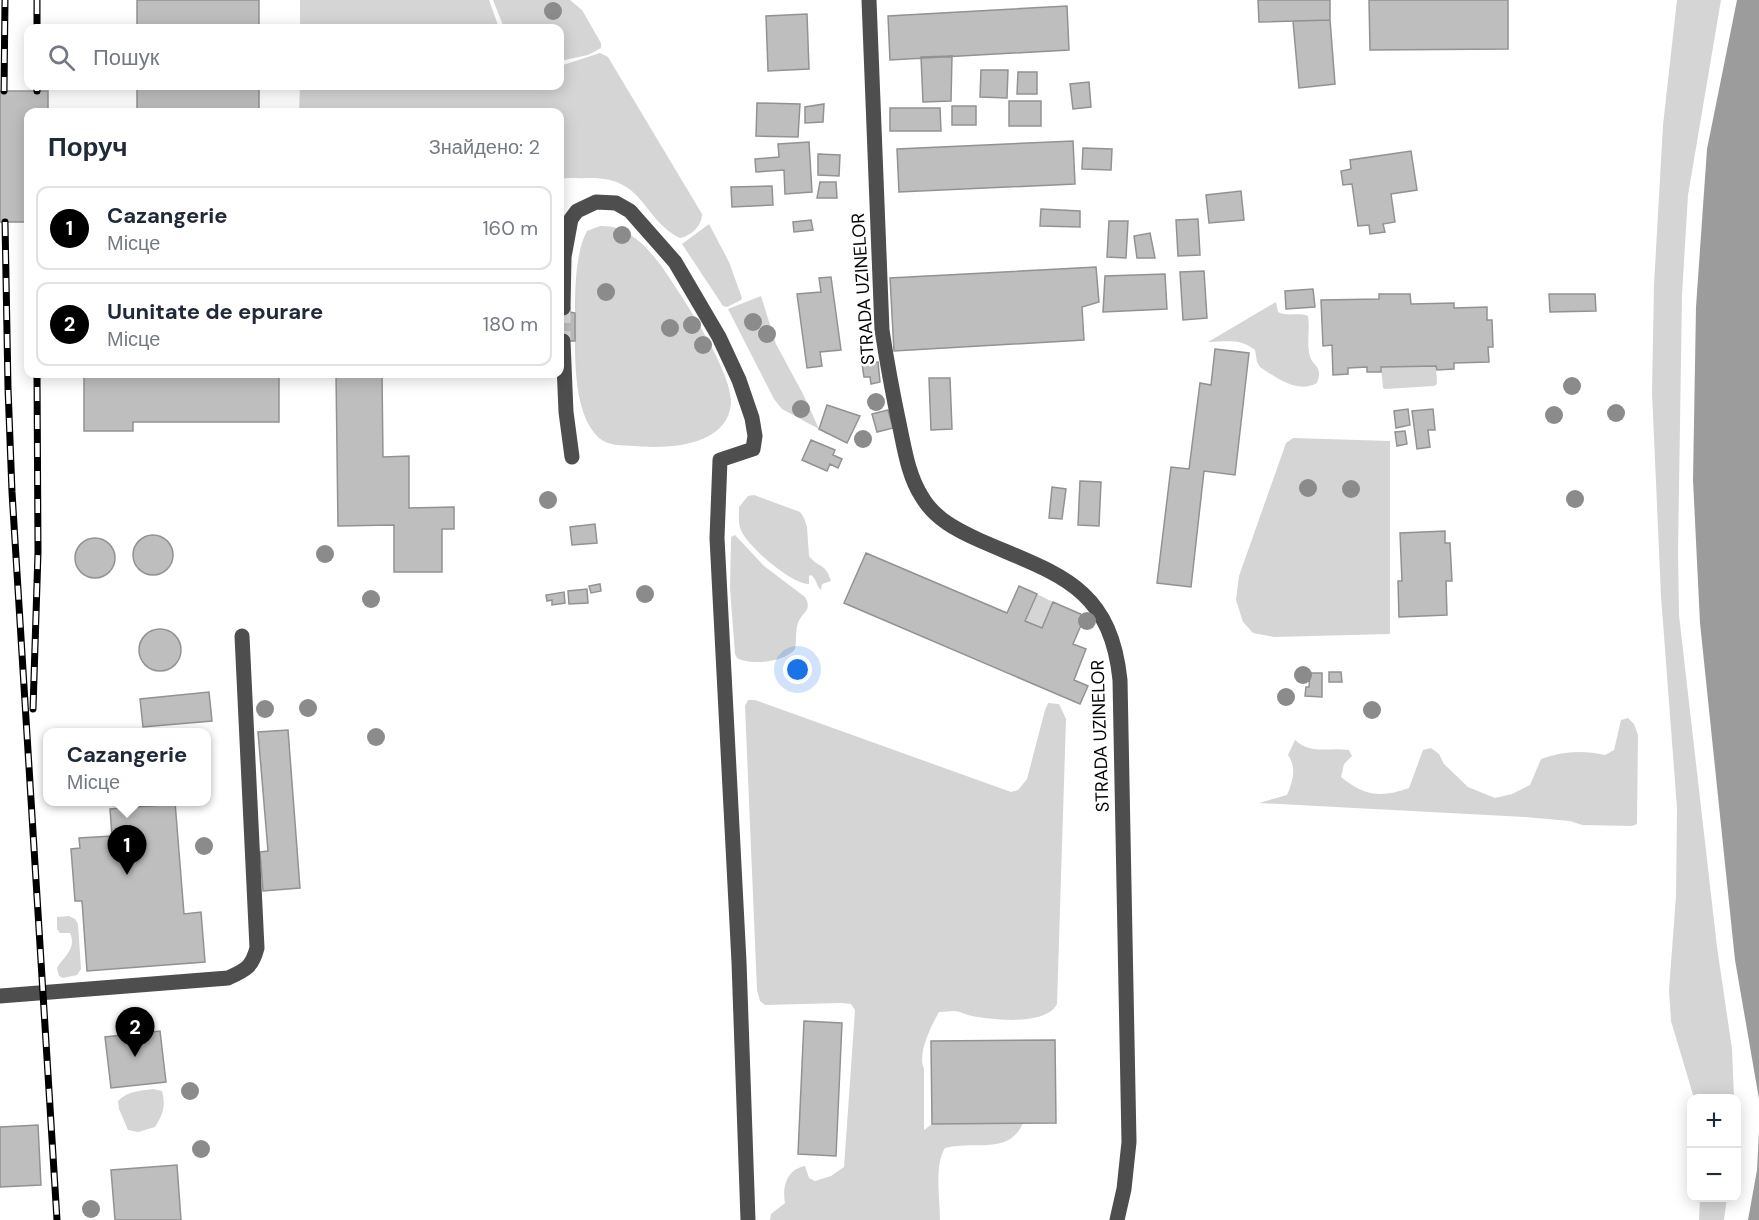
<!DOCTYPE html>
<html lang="uk">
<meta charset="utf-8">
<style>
:root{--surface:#fff;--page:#f6f6f7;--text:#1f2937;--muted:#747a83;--line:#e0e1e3;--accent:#000}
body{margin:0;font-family:"DM Sans",sans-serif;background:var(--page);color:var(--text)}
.controls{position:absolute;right:18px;bottom:18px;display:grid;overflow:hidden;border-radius:12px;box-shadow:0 3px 15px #0003}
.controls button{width:54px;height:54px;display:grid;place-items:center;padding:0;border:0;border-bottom:2px solid var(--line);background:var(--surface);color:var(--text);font:30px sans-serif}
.you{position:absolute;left:798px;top:670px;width:21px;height:21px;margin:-15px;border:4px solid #fff;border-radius:50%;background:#1a73e8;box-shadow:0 0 0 9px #1a73e833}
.badge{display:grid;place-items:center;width:39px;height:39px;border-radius:50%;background:var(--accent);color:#fff;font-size:20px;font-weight:700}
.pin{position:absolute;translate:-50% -50px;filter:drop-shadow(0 2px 3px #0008)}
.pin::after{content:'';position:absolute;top:32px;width:21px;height:18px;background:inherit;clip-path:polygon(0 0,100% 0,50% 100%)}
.popup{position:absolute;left:43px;top:728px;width:168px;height:78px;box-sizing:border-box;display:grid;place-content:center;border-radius:12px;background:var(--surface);filter:drop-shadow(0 2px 4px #0005);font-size:20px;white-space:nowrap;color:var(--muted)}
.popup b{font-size:22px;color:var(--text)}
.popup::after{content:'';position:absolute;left:50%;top:100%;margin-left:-12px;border:12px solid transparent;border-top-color:var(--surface)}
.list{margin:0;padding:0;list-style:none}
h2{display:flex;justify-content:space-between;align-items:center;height:78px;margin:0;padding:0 24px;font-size:26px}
h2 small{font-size:20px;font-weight:400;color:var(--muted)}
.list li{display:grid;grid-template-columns:39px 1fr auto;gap:18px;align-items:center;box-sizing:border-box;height:84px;margin:0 12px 12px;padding:0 12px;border:2px solid var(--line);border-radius:12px}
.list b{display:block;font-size:22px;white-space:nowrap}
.list p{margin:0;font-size:20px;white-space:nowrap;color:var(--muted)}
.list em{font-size:20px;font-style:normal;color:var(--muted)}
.icon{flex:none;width:33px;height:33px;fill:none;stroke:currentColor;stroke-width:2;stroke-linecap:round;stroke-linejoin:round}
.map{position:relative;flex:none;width:1759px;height:1220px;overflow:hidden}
.search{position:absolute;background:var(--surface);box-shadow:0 3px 15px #0003;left:24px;top:24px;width:540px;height:66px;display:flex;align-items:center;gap:15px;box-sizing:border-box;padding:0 21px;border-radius:12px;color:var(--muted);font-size:22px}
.panel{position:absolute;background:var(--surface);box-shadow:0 3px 15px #0003;left:24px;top:108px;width:540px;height:270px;border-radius:12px}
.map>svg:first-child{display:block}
</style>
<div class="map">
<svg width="1759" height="1220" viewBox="0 0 1759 1220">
<rect width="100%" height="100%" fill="#fff"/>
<path fill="#d5d5d5" d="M300,0H489L499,28H300Z
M493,0H570L582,10L601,43V48L588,55L560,61V28H504Z
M1677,0H1721L1688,195L1682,295L1678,552L1679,615L1717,947L1732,1049L1734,1098H1694L1671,1021L1669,990L1676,896L1677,808L1661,596L1652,392L1654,285L1659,196L1663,125Z
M600,53L608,57L702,214C702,226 691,236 680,238C641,218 645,176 587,178C578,179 569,177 560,179V112H299L300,86H560V66Z
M709,224L729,262L742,298L741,300L727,307L723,306L682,244Z
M600,226C638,224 663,268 682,297C696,319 732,376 731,403C728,447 666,449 634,446C622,445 608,446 599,438C573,414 575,358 575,325C575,298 574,255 587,231Z
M761,296L776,344L803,394L819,429L782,409L774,399L728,309Z
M1276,302L1278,312C1288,317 1298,312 1308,316C1310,328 1307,340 1309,352C1311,368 1324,363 1317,383C1297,394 1277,378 1260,367L1257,362L1255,350C1239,338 1227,342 1208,342Z
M1436,366L1437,384L1434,386L1385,389L1383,388L1381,367Z
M1293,438L1390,441V634L1274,637L1253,633L1243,622L1236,600L1239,576L1286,443Z
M754,495L800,512L804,518L807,527L809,556C818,568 826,563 831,581L822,584L821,590C816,586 817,579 811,575L809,576V584C792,585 747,546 741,530C738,524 739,514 739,507L748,496Z
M735,535L764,566L805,597C813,611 802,612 798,623C795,631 797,641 795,649C785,662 751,666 737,658L735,654L730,588L731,537Z
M1037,594L1053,602L1042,628L1025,621Z
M748,700H755L1011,792L1018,790L1027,779L1045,710L1048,703L1059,704L1066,719L1057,1004C1046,1026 993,1020 972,1016C966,1015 960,1011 954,1011C949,1011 944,1012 939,1012C931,1026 917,1054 924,1069V1130L932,1124L1023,1123C1009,1156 973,1140 945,1148C934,1165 940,1199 940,1220H770L771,1214L785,1203C782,1187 787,1169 805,1166L809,1178L815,1181L831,1176L844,1167L855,1010L851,1004L842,1003L765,1005L760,1001L757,990L745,706Z
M1628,718L1634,724L1638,735L1637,824L1632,826L1582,825L1570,821L1525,817L1259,803L1287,795C1293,781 1297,768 1288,755L1295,740C1311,755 1329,747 1349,750L1352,756L1344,764L1341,777C1364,796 1381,798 1409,788L1423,750L1431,748L1439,754L1444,764L1468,787L1495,798L1512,794L1530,785L1541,759C1562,751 1583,750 1605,755L1614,750L1621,720Z
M69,916L75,919L78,924L81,969L77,975L63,978L59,976L57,968C64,956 77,949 70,933H60L57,929V917Z
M153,1089L162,1091C166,1106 163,1114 155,1127L138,1132L128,1130L119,1109L118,1101C127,1091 140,1091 153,1089Z
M1700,1198H1727L1724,1220H1699Z"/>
<path fill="#9c9c9c" d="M1737,0H1759V1099L1735,960L1700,623L1693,480L1696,307L1707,149Z
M1759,1131V1220H1748L1757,1170Z"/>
<path fill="#bebebe" stroke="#929292" stroke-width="1.5" d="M137,0H259V28H137Z
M1258,0H1330V20L1259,22Z
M1369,0H1508V49L1370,50Z
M1067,6L1069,50L890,60L888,16Z
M807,14L809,69L768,71L766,16Z
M1330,20L1335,84L1299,88L1293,21Z
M952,56L951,101L923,102L921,57Z
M981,70H1008L1007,98L980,97Z
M1018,72H1037V94H1017Z
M1089,82L1091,107L1073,109L1070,84Z
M137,86H259V112H137Z
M0,91H48V112H28V222H0Z
M1009,101H1041V126H1009Z
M757,103L800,104L798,137L756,136Z
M824,104L823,122L805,123V107Z
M952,106H976V125H952Z
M890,108H940L941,131H890Z
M1073,141L1075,184L899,192L897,149Z
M809,142L812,192L785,194L784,170L756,172L755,159L779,157L778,144Z
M1083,148L1112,149L1111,170L1082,169Z
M1411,151L1417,190L1391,194L1395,222L1383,224L1385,232L1370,234L1369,225L1358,226L1352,184L1343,185L1341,171L1351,169L1350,160Z
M818,154L840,155L839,176L818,175Z
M820,182H836L837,198H817Z
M772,186L773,205L732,207L731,187Z
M1241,191L1244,220L1209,223L1206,195Z
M1041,209L1080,211V227L1040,226Z
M1198,219L1200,255L1178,256L1176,220Z
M811,220L813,230L794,232L793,222Z
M1109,221H1128L1126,258L1107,257Z
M1150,233L1155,258H1137L1134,236Z
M1096,267L1099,302L1082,307L1084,340L894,351L890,278Z
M1204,271L1207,318L1183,320L1180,272Z
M1165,274L1167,309L1103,312L1105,276Z
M831,277L841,350L820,352L822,366L807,368L797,294L821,292L819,278Z
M1313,289L1315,307L1286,309L1285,291Z
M1379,294H1410L1411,304L1454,303V308L1487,307V320H1492L1493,347H1488L1489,362L1454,363V369L1437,370L1436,366L1381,367V372H1367V367L1348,368V374L1333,375L1332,345L1323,346L1321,300L1379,299Z
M1549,294H1595L1596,311L1550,312Z
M560,308H570V312L575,313V341H560Z
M1215,349L1249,353L1235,475L1204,471L1191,587L1157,583L1171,467L1189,469L1200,383L1211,385Z
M878,362L880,382L871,384L870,377H864L862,364Z
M121,374H279V422H133V431H84V375H121Z
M336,374H382L383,457L409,456V508L454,507V529H442V572H394V525L338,526Z
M929,378H950L952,429L931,430Z
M827,405L860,416L847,443L819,429Z
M1408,409L1410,425L1396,428L1394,411Z
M1433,409L1435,430H1428L1430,447L1417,449L1412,411Z
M888,410L893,428L877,432L872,414Z
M1405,431L1407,444L1397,446L1395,432Z
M811,440L835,450L833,455L842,459L838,468L830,464L827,471L802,460Z
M1080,481L1101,482L1099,526L1078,525Z
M1052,487L1066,489L1062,519L1049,518Z
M595,524L597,543L572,545L570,527Z
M1445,531V543H1450L1452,581H1446L1447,615L1399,617L1398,581H1402L1400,533Z
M133 555a20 20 0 1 1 40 0a20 20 0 1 1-40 0Z
M75 558a20 20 0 1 1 40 0a20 20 0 1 1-40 0Z
M866,553L1007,613L1019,586L1037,594L1025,621L1042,628L1053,602L1085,616L1073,644L1086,649L1074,680L1088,686L1080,704L844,603Z
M600,584L601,591L591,593L589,586Z
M587,589L588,603L569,604L568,591Z
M564,592L565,603L552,605V600L547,601L546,595Z
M139 650a21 21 0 1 1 42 0a21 21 0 1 1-42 0Z
M1329,672H1341L1342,682H1329Z
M1310,673H1322V697L1305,696L1306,687H1309Z
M209,692L212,721L143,727L140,699Z
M288,730L300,888L263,891L260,852L268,851L258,732Z
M162,802H175L184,914L201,912L205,962L87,971L82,901H75L71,849L80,848L79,838L112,836L110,809L163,805Z
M804,1021L842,1023L836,1156L798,1154Z
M160,1031L166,1082L111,1088L105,1037Z
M1055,1040L1056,1123L932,1124L931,1041Z
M38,1125L41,1185L0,1187V1127Z
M177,1165L181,1220H115L111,1170Z"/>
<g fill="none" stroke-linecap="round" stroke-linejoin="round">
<path stroke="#d9d9d9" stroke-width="15" stroke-dasharray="15 8" stroke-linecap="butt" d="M563,308V341"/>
<path stroke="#4e4e4e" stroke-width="15" d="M869,0L882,330C887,363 893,395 900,428C905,452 909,477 922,497C935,519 957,530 979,540C1056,574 1110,584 1120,680L1129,1142L1124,1189L1117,1220
M563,308L564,257L571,219L577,211L596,202L616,203L630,211L675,262L719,337L739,380L752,418L755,436L753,449L720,460L717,538L739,962L748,1220
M563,341L566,412L572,457
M0,996L228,978C246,970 252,967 257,948L242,636"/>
<defs>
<path id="rail" d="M37,0V28
M37,86V91
M4,91L5,0
M5,222L8,388L12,492L57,1220
M33,709L38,552L37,374"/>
</defs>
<use href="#rail" stroke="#000" stroke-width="7"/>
<use href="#rail" stroke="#fff" stroke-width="4.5" stroke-dasharray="14" stroke-linecap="butt"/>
</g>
<g fill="#8b8b8b">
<circle cx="553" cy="11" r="9"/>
<circle cx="622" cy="235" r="9"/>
<circle cx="606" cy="292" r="9"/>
<circle cx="753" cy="322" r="9"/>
<circle cx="692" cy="325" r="9"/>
<circle cx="670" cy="328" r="9"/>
<circle cx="767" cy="334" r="9"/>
<circle cx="703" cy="345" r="9"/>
<circle cx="1572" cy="386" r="9"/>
<circle cx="876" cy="402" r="9"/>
<circle cx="801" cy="409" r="9"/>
<circle cx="1616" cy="413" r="9"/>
<circle cx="1554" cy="415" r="9"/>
<circle cx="863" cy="439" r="9"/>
<circle cx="1308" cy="488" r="9"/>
<circle cx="1351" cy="489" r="9"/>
<circle cx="1575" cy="499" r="9"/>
<circle cx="548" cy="500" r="9"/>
<circle cx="325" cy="554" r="9"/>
<circle cx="645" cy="594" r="9"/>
<circle cx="371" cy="599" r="9"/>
<circle cx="1087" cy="621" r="9"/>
<circle cx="1303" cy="675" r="9"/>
<circle cx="1286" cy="697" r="9"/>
<circle cx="308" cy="708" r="9"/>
<circle cx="265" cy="709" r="9"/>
<circle cx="1372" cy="710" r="9"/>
<circle cx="376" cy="737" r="9"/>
<circle cx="204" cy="846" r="9"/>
<circle cx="190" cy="1091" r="9"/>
<circle cx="201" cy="1149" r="9"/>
<circle cx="91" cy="1209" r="9"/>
</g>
<g text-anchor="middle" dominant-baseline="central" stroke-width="5" stroke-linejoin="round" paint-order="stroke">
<g font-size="18" fill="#000" stroke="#fff">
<text transform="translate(863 289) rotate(-94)">STRADA UZINELOR</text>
<text transform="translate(1100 736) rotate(-92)">STRADA UZINELOR</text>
</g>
</g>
</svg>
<div class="controls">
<button>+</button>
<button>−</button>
</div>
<div class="you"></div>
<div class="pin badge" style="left:127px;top:875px">1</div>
<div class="popup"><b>Cazangerie</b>Місце</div>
<div class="pin badge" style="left:135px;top:1057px">2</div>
<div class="search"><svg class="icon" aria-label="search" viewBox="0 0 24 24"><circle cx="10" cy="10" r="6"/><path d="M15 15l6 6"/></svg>Пошук</div>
<section class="panel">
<h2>Поруч<small>Знайдено: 2</small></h2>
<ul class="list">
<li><span class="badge">1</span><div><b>Cazangerie</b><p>Місце</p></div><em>160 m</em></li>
<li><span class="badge">2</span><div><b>Uunitate de epurare</b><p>Місце</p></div><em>180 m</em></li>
</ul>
</section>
</div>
